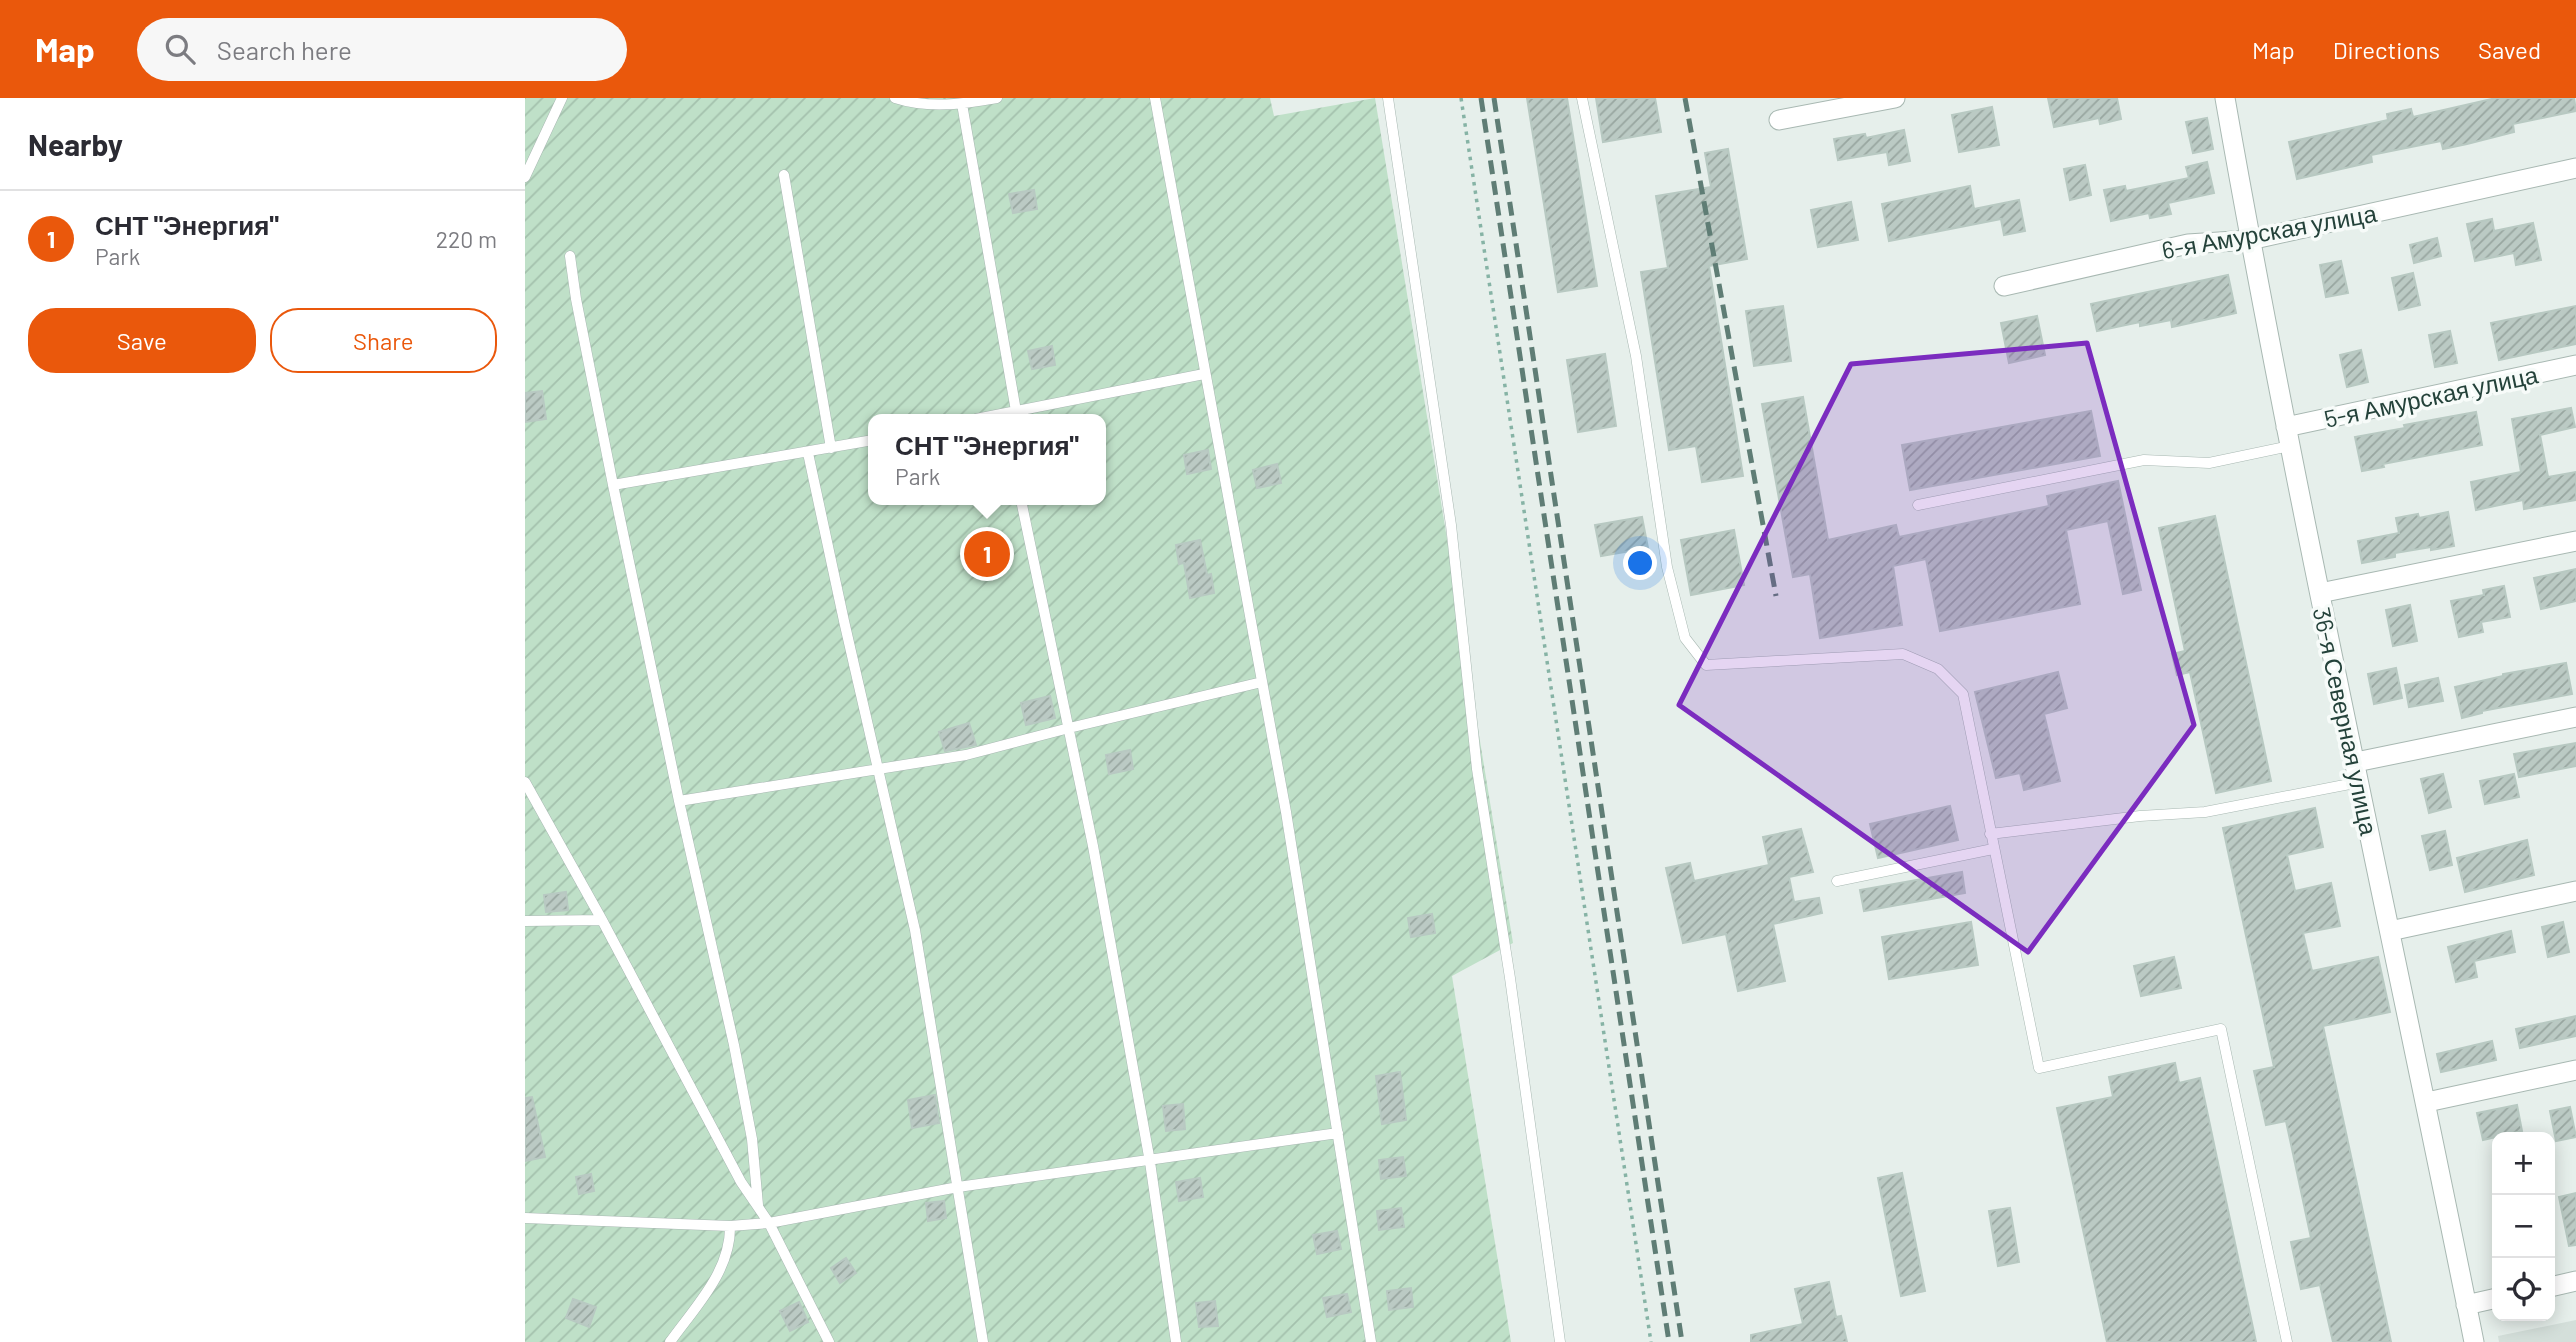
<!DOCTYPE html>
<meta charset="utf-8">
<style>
:root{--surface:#fff;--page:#f7f7f7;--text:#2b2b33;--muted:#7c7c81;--line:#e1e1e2;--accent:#ea580c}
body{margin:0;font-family:Barlow,sans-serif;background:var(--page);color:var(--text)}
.controls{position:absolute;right:21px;bottom:21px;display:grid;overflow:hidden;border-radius:14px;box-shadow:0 4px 18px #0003}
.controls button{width:63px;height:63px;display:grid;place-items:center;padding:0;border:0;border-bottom:2px solid var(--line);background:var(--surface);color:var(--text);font:35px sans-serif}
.you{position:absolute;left:1116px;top:466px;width:24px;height:24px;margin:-18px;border:5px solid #fff;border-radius:50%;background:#1a73e8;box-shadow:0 0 0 10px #1a73e833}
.badge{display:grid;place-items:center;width:46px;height:46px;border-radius:50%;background:var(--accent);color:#fff;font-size:23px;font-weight:700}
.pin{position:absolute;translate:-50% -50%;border:4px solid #fff;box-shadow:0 2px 7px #0006}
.popup{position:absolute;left:343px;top:316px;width:238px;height:91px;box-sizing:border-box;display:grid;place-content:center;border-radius:14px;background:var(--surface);filter:drop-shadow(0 2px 5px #0005);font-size:23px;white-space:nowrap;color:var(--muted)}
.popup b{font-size:26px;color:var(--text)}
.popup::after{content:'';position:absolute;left:50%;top:100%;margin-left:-14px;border:14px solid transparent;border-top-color:var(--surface)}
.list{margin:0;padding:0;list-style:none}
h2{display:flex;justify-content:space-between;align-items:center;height:91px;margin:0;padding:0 28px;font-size:30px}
h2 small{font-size:23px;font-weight:400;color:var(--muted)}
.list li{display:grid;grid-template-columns:46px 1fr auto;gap:21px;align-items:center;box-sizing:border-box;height:98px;padding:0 28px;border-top:2px solid var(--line)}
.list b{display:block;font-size:26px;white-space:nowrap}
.list p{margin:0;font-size:23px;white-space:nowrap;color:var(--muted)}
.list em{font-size:23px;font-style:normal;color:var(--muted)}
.actions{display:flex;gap:14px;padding:21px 28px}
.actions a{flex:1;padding:16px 0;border:2px solid var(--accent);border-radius:28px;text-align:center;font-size:24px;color:var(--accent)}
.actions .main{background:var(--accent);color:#fff}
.icon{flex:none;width:38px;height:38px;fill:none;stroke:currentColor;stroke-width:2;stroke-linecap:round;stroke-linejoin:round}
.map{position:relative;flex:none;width:2051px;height:1244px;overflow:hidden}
header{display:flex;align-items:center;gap:42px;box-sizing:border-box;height:98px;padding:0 35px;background:var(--accent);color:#fff}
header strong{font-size:33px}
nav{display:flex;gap:38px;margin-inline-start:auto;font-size:24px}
.search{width:490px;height:63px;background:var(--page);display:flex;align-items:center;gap:18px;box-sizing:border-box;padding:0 24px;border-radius:38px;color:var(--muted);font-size:26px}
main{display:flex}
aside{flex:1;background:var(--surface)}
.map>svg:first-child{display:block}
</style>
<header>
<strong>Map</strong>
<div class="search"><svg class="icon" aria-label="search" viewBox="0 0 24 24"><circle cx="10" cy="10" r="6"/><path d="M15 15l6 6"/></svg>Search here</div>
<nav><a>Map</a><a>Directions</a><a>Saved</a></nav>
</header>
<main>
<aside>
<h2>Nearby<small></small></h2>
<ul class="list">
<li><span class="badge">1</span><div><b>СНТ &quot;Энергия&quot;</b><p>Park</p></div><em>220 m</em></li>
</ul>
<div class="actions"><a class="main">Save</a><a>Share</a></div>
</aside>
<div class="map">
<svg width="2051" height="1244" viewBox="0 0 2051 1244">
<defs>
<pattern id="garden-furrows" width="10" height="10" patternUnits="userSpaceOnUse" patternTransform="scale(1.75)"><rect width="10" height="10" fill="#bfe0c8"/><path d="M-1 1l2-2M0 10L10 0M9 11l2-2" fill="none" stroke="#a4c1ad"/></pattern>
<pattern id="building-hatch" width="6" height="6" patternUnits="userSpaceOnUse" patternTransform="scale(1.75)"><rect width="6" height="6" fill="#bbcac4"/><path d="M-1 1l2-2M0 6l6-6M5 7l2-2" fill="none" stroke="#98a6a0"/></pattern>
</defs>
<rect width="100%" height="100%" fill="#e6efeb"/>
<path fill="#d4dfda" d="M2051,1222V1244H1974L1973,1238Z"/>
<path fill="url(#garden-furrows)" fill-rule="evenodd" d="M0,0H745L749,18L850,0L988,845L927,878L986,1244H0ZM348,321H576V402H348Z"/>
<path fill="url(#building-hatch)" stroke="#b8c9c2" stroke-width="2" d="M1002,0H1042L1072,188L1033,194Z
M1071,0H1130L1136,34L1078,44Z
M1523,0H1592L1596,21L1575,26L1574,20L1529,29Z
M1971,0H2049L2051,13L1988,26L1989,34L1942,46L1918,51L1916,43L1846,57L1847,64L1772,81L1764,44L1863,22L1862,16L1886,11L1888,19Z
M1467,9L1474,47L1434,54L1427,17Z
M1682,20L1688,51L1668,55L1661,24Z
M1379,32L1385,63L1364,67L1362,54L1313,62L1309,41L1340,36L1341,40Z
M1203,51L1222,161L1184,168L1218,378L1177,384L1171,348L1144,352L1116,174L1143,170L1131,98L1186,89L1180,55Z
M1682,64L1689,95L1643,105L1646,116L1625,120L1624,115L1586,123L1579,92L1600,88L1601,93L1664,80L1661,69Z
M1560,67L1566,97L1545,102L1539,71Z
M1445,88L1449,111L1494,102L1500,133L1479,137L1476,121L1364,143L1357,106Z
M509,92L512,111L488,115L484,96Z
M1326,104L1333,142L1293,149L1286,112Z
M1967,121L1969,133L2008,125L2016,162L1991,167L1989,155L1950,163L1942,126Z
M1912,140L1916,158L1889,165L1885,147Z
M1816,163L1823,195L1801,199L1795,167Z
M1888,175L1895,207L1874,212L1867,180Z
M1703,177L1711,215L1647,229L1646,222L1615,228V224L1572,233L1566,206Z
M1258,208L1266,263L1229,268L1221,213Z
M2051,208V246L1974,262L1966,225Z
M1512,218L1520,257L1484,265L1476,225Z
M1925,233L1932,265L1910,269L1904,237Z
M527,248L530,267L507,271L503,253Z
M1836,252L1843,284L1822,289L1815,257Z
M1080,256L1091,328L1053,334L1042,262Z
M17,293L21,321L0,324V295Z
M1278,299L1303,442L1371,427L1374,439L1524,408L1522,398L1593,383L1616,492L1598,496L1583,423L1541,432L1555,506L1415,533L1401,461L1368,468L1377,527L1295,540L1285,476L1268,479L1237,306Z
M2046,310L2050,329L2015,337L2023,379L2051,374V402L1999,411L1998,402L1951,412L1946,384L1996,374L1987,321Z
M1566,313L1575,358L1385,392L1377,347Z
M1951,314L1957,347L1858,366L1859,369L1837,373L1830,339L1880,330L1879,327Z
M683,352L686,371L662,376L659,357Z
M752,366L756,385L732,390L728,372Z
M1923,414L1929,448L1906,452V449L1870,455V459L1837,465L1833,443L1874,435L1871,420L1893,416L1894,420Z
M1690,418L1746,683L1691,695L1665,574L1652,577L1647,556L1660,553L1634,430Z
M1117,419L1123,450L1076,458L1070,427Z
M1209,432L1219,487L1166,497L1156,442Z
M675,442L682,477L686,476L689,495L665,500L659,465L654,466L651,447Z
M2051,471V503L2016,511L2009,480Z
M1979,488L1985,519L1956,524L1958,534L1934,539L1926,503L1959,497L1958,492Z
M1885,507L1892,543L1868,548L1861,512Z
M2041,565L2047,596L1957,613V615L1937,620L1930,589L1978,578V576Z
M1871,570L1877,600L1849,606L1843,576Z
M1533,574L1542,610L1519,616L1535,683L1499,692L1495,675L1471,680L1450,594Z
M1913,580L1918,603L1884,609L1880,587Z
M525,598L530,620L501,627L496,605Z
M444,625L451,647L420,653L414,634Z
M2051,645V668L1994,679L1989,656Z
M605,652L608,671L584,676L581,657Z
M1918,676L1926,709L1904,715L1896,681Z
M1989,676L1994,699L1960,706L1955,683Z
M1425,708L1433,742L1353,760L1345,726Z
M1790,710L1798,749L1762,757L1770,793L1806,785L1815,828L1778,835L1787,873L1853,859L1865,914L1798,928L1866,1244H1808L1795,1187L1776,1191L1766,1144L1786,1140L1761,1023L1741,1027L1729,973L1749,969L1698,730Z
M1276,731L1288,774L1264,779L1269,804L1294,800L1297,815L1248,826L1260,883L1213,893L1201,836L1158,845L1141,770L1165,765L1169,783L1244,767L1238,739Z
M1920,733L1927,767L1905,772L1897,738Z
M2002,742L2009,777L1940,794L1932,760Z
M1437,774L1440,795L1339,813L1335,792Z
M41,794L43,812L21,814L19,797Z
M907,816L910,835L886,839L883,820Z
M1446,824L1453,867L1364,881L1357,839Z
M2038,824L2044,854L2023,859L2017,829Z
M1986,833L1990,854L1949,863L1952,879L1931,884L1923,849Z
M1649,859L1656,890L1616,898L1609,868Z
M2051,918V938L1995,950L1991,931Z
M1967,943L1971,962L1916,974L1912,956Z
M1650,965L1654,985L1675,980L1731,1244H1582L1532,1010L1588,999L1584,979Z
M875,974L881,1022L857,1026L851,978Z
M410,997L414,1025L387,1030L383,1002Z
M7,999L20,1059L0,1063V1000Z
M658,1006L660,1031L641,1033L638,1008Z
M1992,1007L1997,1033L1958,1042L1952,1015Z
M2045,1009L2051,1039L2031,1043L2025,1013Z
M878,1059L881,1078L856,1081L854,1062Z
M1377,1075L1400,1193L1376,1198L1353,1080Z
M66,1076L69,1093L54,1096L51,1079Z
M675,1080L678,1099L654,1103L651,1084Z
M2051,1095V1147L2044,1148L2034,1099Z
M419,1103L421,1120L403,1123L401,1105Z
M876,1110L879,1129L854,1132L852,1113Z
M1485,1110L1494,1164L1473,1168L1464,1113Z
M812,1133L816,1151L792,1156L788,1137Z
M321,1160L331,1175L315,1185L306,1170Z
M1304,1184L1311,1219L1316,1218L1322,1244H1226V1237L1278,1226L1270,1191Z
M886,1190L888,1209L864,1212L862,1193Z
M822,1196L826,1214L802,1219L798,1200Z
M48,1201L71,1209L64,1229L41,1220Z
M690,1203L693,1228L674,1229L671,1205Z
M274,1204L283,1224L265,1233L255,1213Z"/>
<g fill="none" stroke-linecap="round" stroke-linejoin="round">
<defs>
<path id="lane" d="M370,0C404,11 438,6 472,0
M630,0L761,714L846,1244
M863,0L926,427L952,671L985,880L1035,1244
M1057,0L1111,258L1142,469L1160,540L1181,567L1378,556L1413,571L1438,596L1514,970L1696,931L1762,1244
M437,6L491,313
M259,77L306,350
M0,79L37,0
M45,158L51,201L88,387L154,703L209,947L227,1041L233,1107
M451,321L679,276
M283,355L319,523L390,832L458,1244
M88,387L348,342
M496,402L568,748L625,1064L651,1244
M1393,407L1619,362L1684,365L1765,348
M0,684L77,822L216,1084L244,1125L304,1244
M154,703L441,657L544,630L737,584
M1465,736L1615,718L1680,714L1835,684
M1312,783L1468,751
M0,823L77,822
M0,1120L205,1128L244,1125L433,1089L813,1035
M145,1244C170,1209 206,1173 205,1128"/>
<path id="street" d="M1700,0C1773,417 1866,829 1949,1244
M1254,22L1370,0
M1479,188L1663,146L1725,142L2051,70
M1761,329L2051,267
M1795,495L2051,443
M1831,664L2051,619
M1865,833L2051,793
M1902,1004L2051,972
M2025,1189L2051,1183
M1941,1207L1972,1200"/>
</defs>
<use href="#lane" stroke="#a8b8b2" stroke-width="11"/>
<use href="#street" stroke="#a8b8b2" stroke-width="21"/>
<path stroke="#86b3a5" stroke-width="3.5" stroke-dasharray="3.5 5" stroke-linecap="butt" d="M936,0L1126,1244"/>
<use href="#lane" stroke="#fff" stroke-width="10"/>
<use href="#street" stroke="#fff" stroke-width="19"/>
<path stroke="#5f7d75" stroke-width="5" stroke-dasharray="14 7" stroke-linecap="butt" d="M956,0L1144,1244
M969,0L1157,1244
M1160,0L1251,498"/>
</g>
<path fill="#7b2cbf" fill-opacity="0.2" stroke="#7b2cbf" stroke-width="5" stroke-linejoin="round" d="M1562,245L1669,627L1503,854L1154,607L1326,266Z"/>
<g text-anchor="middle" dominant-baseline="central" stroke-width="7" stroke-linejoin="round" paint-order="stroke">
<g font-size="24" fill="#24423a" stroke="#f7fbf9">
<text transform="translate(1744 133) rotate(-10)">6-я Амурская улица</text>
<text transform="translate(1906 298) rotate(-12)">5-я Амурская улица</text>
<text transform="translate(1821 623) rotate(78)">36-я Северная улица</text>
</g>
</g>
</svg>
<div class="controls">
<button>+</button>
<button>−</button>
<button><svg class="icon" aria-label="locate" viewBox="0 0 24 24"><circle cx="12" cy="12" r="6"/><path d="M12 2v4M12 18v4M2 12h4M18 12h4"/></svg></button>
</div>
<div class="you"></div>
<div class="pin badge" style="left:462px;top:456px">1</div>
<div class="popup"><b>СНТ &quot;Энергия&quot;</b>Park</div>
</div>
</main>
